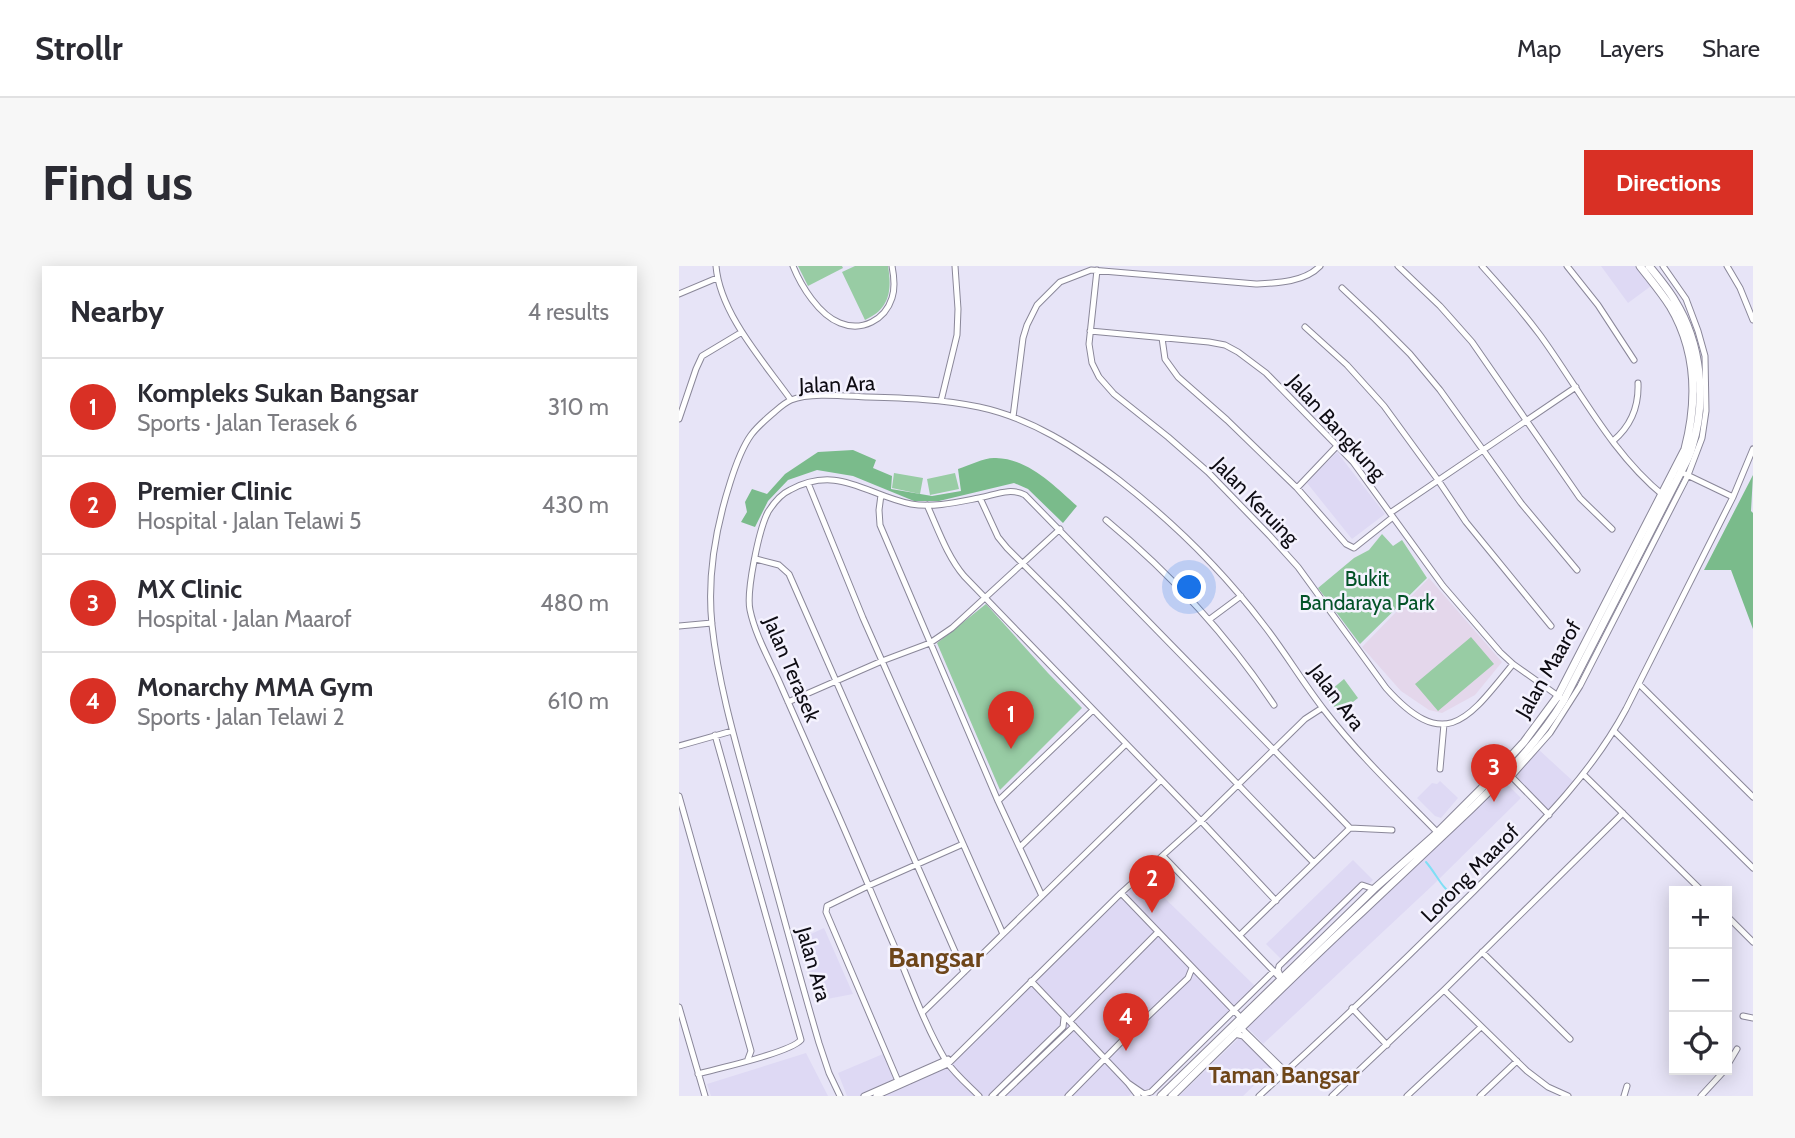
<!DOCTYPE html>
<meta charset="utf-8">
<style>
:root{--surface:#fff;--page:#f7f7f7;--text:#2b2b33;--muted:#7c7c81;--line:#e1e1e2;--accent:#d93025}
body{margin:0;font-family:Cabin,sans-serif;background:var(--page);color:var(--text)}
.controls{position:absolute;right:21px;bottom:21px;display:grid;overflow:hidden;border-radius:0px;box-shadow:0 4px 18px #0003}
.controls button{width:63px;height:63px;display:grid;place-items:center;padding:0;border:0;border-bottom:2px solid var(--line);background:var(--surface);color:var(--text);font:35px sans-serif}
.you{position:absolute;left:511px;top:322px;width:24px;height:24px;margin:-18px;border:5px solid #fff;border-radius:50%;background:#1a73e8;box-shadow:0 0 0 10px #1a73e833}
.badge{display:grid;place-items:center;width:46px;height:46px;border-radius:50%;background:var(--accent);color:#fff;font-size:23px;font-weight:700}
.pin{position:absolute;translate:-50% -58px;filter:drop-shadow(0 2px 4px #0008)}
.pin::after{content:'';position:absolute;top:37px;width:24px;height:21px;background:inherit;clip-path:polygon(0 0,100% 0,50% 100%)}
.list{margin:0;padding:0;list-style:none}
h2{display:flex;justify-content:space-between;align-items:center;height:91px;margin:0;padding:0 28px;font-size:30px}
h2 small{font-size:23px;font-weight:400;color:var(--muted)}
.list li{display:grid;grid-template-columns:46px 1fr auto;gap:21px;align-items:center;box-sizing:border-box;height:98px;padding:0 28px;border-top:2px solid var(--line)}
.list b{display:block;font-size:26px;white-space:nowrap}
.list p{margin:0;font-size:23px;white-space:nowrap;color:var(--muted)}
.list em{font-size:23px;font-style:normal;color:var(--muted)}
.icon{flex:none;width:38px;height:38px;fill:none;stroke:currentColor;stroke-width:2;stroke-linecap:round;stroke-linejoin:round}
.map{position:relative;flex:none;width:1074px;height:830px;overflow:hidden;border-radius:0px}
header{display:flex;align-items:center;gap:42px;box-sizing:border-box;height:98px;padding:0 35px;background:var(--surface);border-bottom:2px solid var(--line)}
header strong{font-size:33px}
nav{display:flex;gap:38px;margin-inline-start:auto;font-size:24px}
.intro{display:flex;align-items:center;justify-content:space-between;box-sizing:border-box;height:168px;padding:0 42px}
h1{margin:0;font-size:49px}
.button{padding:18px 32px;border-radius:0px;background:var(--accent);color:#fff;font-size:24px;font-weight:700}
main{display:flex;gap:42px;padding:0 42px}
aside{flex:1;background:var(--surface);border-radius:0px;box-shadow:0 4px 18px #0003}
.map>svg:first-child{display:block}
</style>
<header>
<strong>Strollr</strong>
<nav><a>Map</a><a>Layers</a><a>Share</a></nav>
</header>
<div class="intro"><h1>Find us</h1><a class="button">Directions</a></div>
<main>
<aside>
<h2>Nearby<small>4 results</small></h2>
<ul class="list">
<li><span class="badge">1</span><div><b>Kompleks Sukan Bangsar</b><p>Sports · Jalan Terasek 6</p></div><em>310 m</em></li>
<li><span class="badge">2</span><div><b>Premier Clinic</b><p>Hospital · Jalan Telawi 5</p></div><em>430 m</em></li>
<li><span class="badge">3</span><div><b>MX Clinic</b><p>Hospital · Jalan Maarof</p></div><em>480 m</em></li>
<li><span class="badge">4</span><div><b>Monarchy MMA Gym</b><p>Sports · Jalan Telawi 2</p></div><em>610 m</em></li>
</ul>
</aside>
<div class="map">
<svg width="1074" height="830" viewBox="0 0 1074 830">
<rect width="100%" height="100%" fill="#e7e4f7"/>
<path fill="#ded9f4" d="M922,0H956L972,20L949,37Z
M658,186L706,248L673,273L628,217Z
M859,483L896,517L871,546L835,511Z
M824,514L842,532L754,619L584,778L568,761Z
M761,515L779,532L762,552L756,550L738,532L753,517L758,518Z
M674,594L694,614L608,699L587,678Z
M464,611L576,720L471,823L453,827L450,830H168L159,807L204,788L219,823L264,803Z
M145,662L174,728L138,735L121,673Z
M561,771L593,802L564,830H500Z
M127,787L149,830H32L28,818Z"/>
<path fill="#e4d7eb" d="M750,312L823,396L796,429L763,447L750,444L722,425L683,381Z"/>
<path fill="#98cca4" d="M119,0H163L164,2L129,20Z
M176,0H209C213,24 211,43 186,54L163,6Z
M215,207L244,212L241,228L213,222Z
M276,207L280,223L251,229L248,213Z
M703,268L714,280L723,274L748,312L681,378L639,322L675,292L690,284Z
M307,338L369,407L403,442L321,524L258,377Z
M792,371L815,398L759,445L736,418Z
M665,413L679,432L660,447L646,429Z"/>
<path fill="#7abb8b" d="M174,184L197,194L194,202L213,210L212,223L253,230L282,225L279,203C291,199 306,191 317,192C350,193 375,220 398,240L384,257L349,223L335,217L260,235H235L174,210L138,204L109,214L89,235L76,261L62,256L68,246L66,236L73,223L88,228L106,208L139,186Z
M1074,209L1072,245L1074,247V363L1052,304H1025Z"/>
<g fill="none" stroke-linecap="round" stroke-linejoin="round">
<path stroke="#7fdff5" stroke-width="2" d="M747,596C753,603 757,610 762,617C766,623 771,626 774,632"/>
<defs>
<path id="minor" d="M37,0C41,48 85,96 112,134
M114,0C122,20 140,49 161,57C183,66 206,54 213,32C216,23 215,10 213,0
M719,0L761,40L793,76L901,232L933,263
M803,0C823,22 843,45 861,69C901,124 932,187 985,230
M888,0L919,39L955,94
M1048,0L1061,22L1074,54
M418,4L410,78L413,97L420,111L435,128L489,171L529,206L591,270L619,301L707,422C767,489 790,452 834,398
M663,22L696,53L731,88L761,124L842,237L898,304
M0,28L38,12
M626,61L668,99L705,140L759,214L787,256L872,360
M411,65L530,76L546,79L559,86L587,107L674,196L764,320L821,386L834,398L882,432
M483,72L486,93L499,111L548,154L618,222L667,278L675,282L714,251
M262,135L278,69L279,43L276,0
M334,151L344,72L348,59L358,39L381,16L412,4L577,18C598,17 626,16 641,0
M0,153L17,103L23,90L63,66
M934,175C952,160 960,141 959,117
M1006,208L1054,231
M129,217L184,352L324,668
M618,222L658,180
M202,229L200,244L201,259L319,535L363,630
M301,232L319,271L328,282L383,337L635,597
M248,239C259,263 268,290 285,310L522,555L597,635
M711,247L897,121
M427,254C493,309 547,367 595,439
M77,293L100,299L110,308L285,706
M531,353L562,330
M0,360L33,357
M960,418L1074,531
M109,436L203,395L251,377L273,362L381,263
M935,465L1074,602
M0,480L53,465
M761,503L765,458
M831,509L870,549
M905,509L1023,625
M832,511L871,467L901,420L1009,209L1023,172L1027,145L1026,90L1019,65L1007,33L984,0
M0,530L72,785L69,793
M319,535L414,444
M341,581L447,478
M484,590L605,716
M442,627L565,755
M1048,650L1074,676
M561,669L671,562
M803,686L891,773
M601,709L599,704L600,700L683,619L695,623
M352,715L449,817L459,830
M765,724L848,805L869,821L889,830
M0,741L26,830
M673,742L708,779
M244,746L482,514
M1064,750L1074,752
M391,755L479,666
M561,761L607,806
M556,768L564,770L603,809
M1048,800L1058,783
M19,808C40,802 110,787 122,774L36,469
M219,815L147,646L148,640L189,620L284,578
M449,817L465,828L472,826L595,705
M161,830L150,807L140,777C118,702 98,626 77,551C60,488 40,424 33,359C28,311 36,264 51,217C56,201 62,183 72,169C78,161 86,154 93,148C99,143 105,137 112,134C131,126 166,130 187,131C224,132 263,133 300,141C352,152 398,182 440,214C494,256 543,304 584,358C606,386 624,417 646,445C680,489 720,527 759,567
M185,830L269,793
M197,830L269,798L442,627L522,555L626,453L643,442
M300,830C289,819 276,808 267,795C247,762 232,720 217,684C194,631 172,577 148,524C132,487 115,450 99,413C89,391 76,368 71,344C67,326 80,263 89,246C94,238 102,228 111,224C159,198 187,229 232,238C254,242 279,236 300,232C316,229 331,221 346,229L671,562L713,564
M313,830L384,761L385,752
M322,830L395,760
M389,830L445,773L509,712L513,702
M580,830C653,764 725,695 795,625C851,568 909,514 947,443L1054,231L1074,183
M653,830L765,724L944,547
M728,830L802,761
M801,830L838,795
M945,830L948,820
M1022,830L1046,804"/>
<path id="major" d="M482,830L695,623L758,567L801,524L845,476L879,430L1006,183C1019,133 1018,85 991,40C982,26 971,13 961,0
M493,830C556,768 619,705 684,645C720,611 756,577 792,543C826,510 860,475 885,434L1002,206C1006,198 1011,190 1013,181C1028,134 1022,77 996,35C989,23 979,11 970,0"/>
</defs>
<use href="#minor" stroke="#8a8799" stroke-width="7"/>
<use href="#major" stroke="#8a8799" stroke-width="9"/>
<use href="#minor" stroke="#fff" stroke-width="5"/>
<use href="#major" stroke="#fff" stroke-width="7"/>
</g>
<g text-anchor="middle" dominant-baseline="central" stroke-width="5" stroke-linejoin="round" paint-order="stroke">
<g font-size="21" fill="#0e0c13" stroke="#f4f2fe">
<text transform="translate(158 118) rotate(-2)">Jalan Ara</text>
<text transform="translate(658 161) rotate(48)">Jalan Bangkung</text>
<text transform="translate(577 235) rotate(46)">Jalan Keruing</text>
<text transform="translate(113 403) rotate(67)">Jalan Terasek</text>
<text transform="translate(869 403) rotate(-60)">Jalan Maarof</text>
<text transform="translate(658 431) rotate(53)">Jalan Ara</text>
<text transform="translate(791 607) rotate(-45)">Lorong Maarof</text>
<text transform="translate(135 698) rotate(74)">Jalan Ara</text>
</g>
<g font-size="21" fill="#035328" stroke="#f4f2fe">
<text x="688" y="312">Bukit<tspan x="688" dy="24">Bandaraya Park</tspan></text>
</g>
<g font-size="23" font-weight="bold" fill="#6e461a" stroke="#f4f2fe">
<text x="605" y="809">Taman Bangsar</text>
</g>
<g font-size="28" font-weight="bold" fill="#6e461a" stroke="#f4f2fe">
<text x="257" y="691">Bangsar</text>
</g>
</g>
</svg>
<div class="controls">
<button>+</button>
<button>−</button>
<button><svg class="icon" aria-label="locate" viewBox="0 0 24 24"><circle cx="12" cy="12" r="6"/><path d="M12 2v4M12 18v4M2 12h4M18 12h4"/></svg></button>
</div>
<div class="you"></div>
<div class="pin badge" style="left:332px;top:483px">1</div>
<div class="pin badge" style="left:473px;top:647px">2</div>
<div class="pin badge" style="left:815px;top:536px">3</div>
<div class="pin badge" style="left:447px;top:785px">4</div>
</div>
</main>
